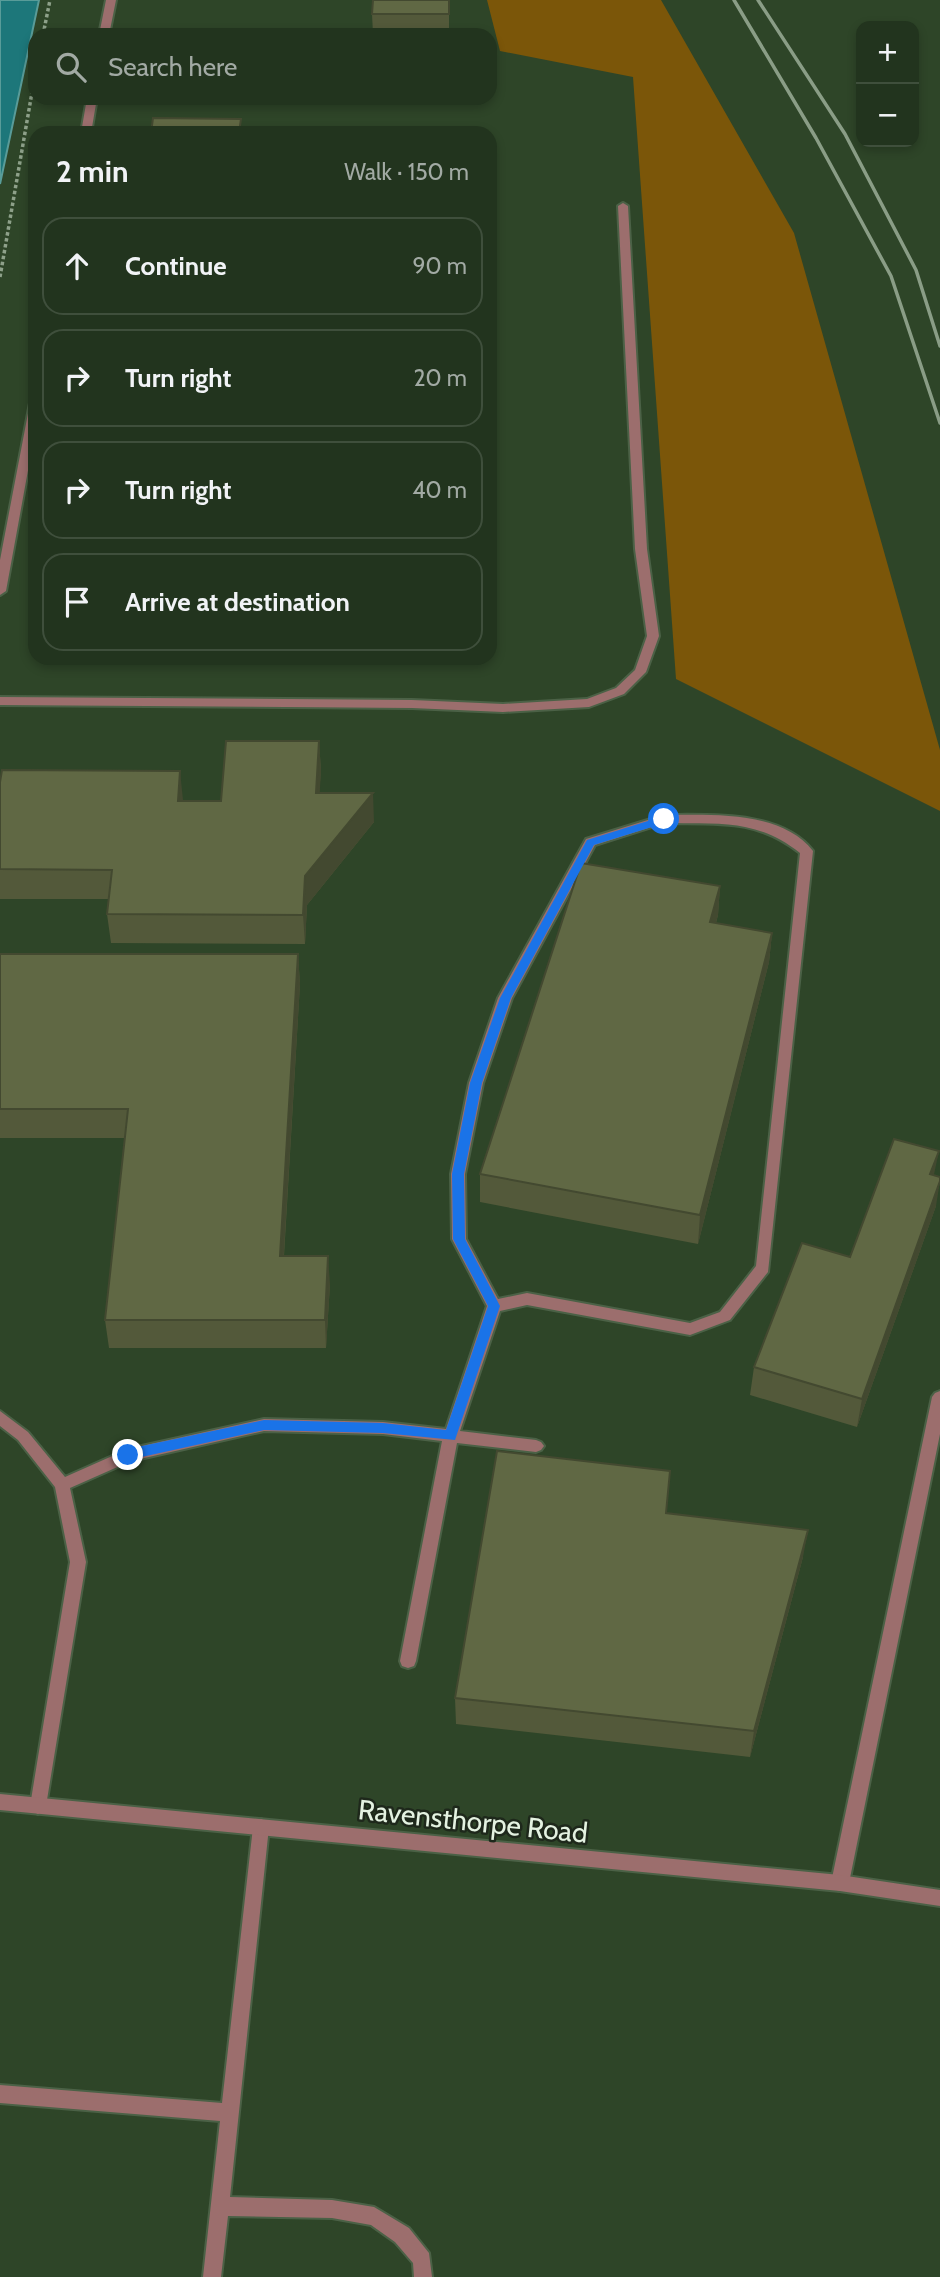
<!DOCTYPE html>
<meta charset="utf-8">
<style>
:root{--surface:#22341e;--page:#2e3f2b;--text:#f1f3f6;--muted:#a2aaa4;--line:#3f4f3c}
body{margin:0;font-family:Cabin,sans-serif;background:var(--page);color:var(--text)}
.controls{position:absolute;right:21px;top:21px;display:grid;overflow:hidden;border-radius:14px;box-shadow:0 4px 10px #0003}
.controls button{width:63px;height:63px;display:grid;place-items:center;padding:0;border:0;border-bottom:2px solid var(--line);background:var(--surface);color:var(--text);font:35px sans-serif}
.stop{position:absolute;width:21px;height:21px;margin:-16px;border:5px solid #1a73e8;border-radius:50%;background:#fff}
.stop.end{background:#1a73e8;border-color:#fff;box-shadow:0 2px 7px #0008}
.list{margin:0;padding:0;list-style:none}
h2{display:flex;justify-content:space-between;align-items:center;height:91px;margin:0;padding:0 28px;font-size:30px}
h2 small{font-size:23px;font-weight:400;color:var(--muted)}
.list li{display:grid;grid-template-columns:46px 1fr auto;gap:21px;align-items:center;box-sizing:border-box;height:98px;margin:0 14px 14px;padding:0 14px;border:2px solid var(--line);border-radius:21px}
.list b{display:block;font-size:26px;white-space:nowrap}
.list em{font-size:23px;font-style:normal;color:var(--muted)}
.icon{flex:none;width:38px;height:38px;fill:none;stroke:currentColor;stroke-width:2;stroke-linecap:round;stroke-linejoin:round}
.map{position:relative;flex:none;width:940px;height:2277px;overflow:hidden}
.search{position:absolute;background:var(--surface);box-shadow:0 4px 10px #0003;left:28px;top:28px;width:469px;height:77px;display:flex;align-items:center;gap:18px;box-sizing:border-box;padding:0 24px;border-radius:21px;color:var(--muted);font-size:26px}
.panel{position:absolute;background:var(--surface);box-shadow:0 4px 10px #0003;left:28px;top:126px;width:469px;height:539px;border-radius:21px}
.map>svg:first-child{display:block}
</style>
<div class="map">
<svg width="940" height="2277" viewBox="0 0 940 2277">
<rect width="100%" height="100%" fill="#2e4528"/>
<path fill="#7b5609" d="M487,0H661L794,233L940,750V811L676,679L633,77L500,51Z"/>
<path fill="#1d777a" stroke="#599c99" stroke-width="2" d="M0,0H39L0,184Z"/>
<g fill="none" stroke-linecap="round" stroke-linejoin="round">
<defs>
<path id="service" d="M106,0H116L109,35H99Z
M87,98H97L91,133H81Z
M623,203L628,206L647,549L659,636L646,672L624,694L589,707L503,712L412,708L0,705V697L412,700L503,704L587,699L616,688L635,670L647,636L635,549L618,206Z
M35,400V432L6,591L0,595V560L30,403Z
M664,815C710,815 781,810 813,851L768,1272L730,1320L690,1335L527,1305L500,1311L460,1431L536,1440L541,1442L544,1446L541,1450L536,1452L457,1443L416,1661L414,1666L408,1668L402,1666L400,1661L442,1441L383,1434L264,1431L131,1461L70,1488L86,1562L46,1806L44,1811L38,1814L32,1811L30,1806L70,1562L55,1487L18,1440L0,1426V1411L28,1432L65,1477L128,1449L264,1419L383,1422L446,1429L487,1306L452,1239L451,1174L469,1083L498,998L586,839ZM664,823C717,824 756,818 800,853L756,1266L720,1312L690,1323L527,1293L498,1299L466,1239L465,1174L483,1083L512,998L595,845Z
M940,1391V1434L849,1883L846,1889L840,1891L834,1889L831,1883L932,1397L935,1393Z
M261,1819L267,1822L269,1827L230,2197L332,2200L374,2207L409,2228L429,2253L432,2277H414L413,2263L395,2242L371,2225L332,2218L228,2216L221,2277H203L220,2121L0,2103V2085L222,2103L253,1827L255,1822Z"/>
<path id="tertiary" d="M0,1794L840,1875L940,1890V1906L840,1891L0,1810Z"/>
</defs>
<use href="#service" stroke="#4b6146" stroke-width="4"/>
<use href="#tertiary" stroke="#4b6146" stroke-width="4"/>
<path stroke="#8ea18a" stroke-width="3.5" stroke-dasharray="3.5 2.5" stroke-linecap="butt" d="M43,35L50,0
M0,277L35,75"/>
<use href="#service" fill="#9c6e6d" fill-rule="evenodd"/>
<use href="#tertiary" fill="#9c6e6d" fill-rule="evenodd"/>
<path stroke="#8a9d86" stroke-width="3.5" d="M734,0L816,138L891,276L940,423
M758,0L845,134L916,270L940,346"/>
</g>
<path fill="#53593a" d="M449,0V34H373L372,14Z
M319,741L321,771L319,793L374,822L307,905L305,944L111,943L107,914L109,899H0V782L183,801H221Z
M720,886L718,915L716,923L772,933L769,962L698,1244L480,1202V1174Z
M0,954H298L300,984L284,1256L330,1284L326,1348H109L105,1320L125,1138H0Z
M934,1175L936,1206L857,1427L750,1395L754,1367L850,1257Z
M666,1513L803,1557L750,1757L456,1724L455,1698Z"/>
<path fill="#434930" d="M319,741L321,771L318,823L316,793Z
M180,771L183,800L181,830L178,801Z
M373,793L374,822L307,905L305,944L303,915L305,876Z
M720,886L718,915L708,952L710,922Z
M772,933L769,962L698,1244L700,1215Z
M298,954L300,984L282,1284L280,1256Z
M939,1151L933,1179L930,1174Z
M940,1181L936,1206L857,1427L862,1399Z
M328,1256L330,1284L326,1348L325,1320Z
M808,1530L803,1557L750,1757L754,1731Z"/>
<path fill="#606844" stroke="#434930" stroke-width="2" d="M373,0H449V14H372Z
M153,118L241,119L239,133H151Z
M226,741H319L316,793H373L305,876L303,915L107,914L112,870L0,869V782L2,770L180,771L178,801H221Z
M581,863L720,886L710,922L772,933L700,1215L480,1174Z
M0,954H298L280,1256H328L325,1320H105L128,1109H0Z
M894,1139L939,1151L930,1174L940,1177V1181L862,1399L754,1367L802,1243L850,1257Z
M497,1451L670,1471L666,1513L808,1530L754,1731L455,1698Z"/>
<path fill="#1a73e8" d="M664,816L669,819L668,822L594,845L511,998L482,1083L464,1174L465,1239L500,1306L455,1440L383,1433L264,1430L128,1460L123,1458L121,1455L128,1449L264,1420L383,1423L446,1430L488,1306L453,1239L452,1174L470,1083L500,998L587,840Z"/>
<g text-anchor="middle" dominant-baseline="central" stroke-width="5" stroke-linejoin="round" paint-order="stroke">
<g font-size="28" fill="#e4f2e1" stroke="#1e281b">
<text transform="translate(473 1821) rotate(6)">Ravensthorpe Road</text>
</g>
</g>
</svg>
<div class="controls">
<button>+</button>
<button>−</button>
</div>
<div class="stop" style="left:664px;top:819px"></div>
<div class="stop end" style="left:128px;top:1455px"></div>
<div class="search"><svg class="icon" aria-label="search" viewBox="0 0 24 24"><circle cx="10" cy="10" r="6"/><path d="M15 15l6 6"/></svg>Search here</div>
<section class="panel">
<h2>2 min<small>Walk · 150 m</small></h2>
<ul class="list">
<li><svg class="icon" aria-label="ahead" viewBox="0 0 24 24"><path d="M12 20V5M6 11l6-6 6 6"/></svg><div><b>Continue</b></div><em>90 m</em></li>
<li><svg class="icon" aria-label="right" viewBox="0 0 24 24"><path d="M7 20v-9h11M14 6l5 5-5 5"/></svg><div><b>Turn right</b></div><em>20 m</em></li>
<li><svg class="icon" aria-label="right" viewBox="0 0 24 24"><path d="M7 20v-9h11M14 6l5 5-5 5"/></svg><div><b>Turn right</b></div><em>40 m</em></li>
<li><svg class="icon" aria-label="arrive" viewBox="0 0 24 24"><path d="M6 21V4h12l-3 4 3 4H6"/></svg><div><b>Arrive at destination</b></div></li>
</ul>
</section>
</div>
